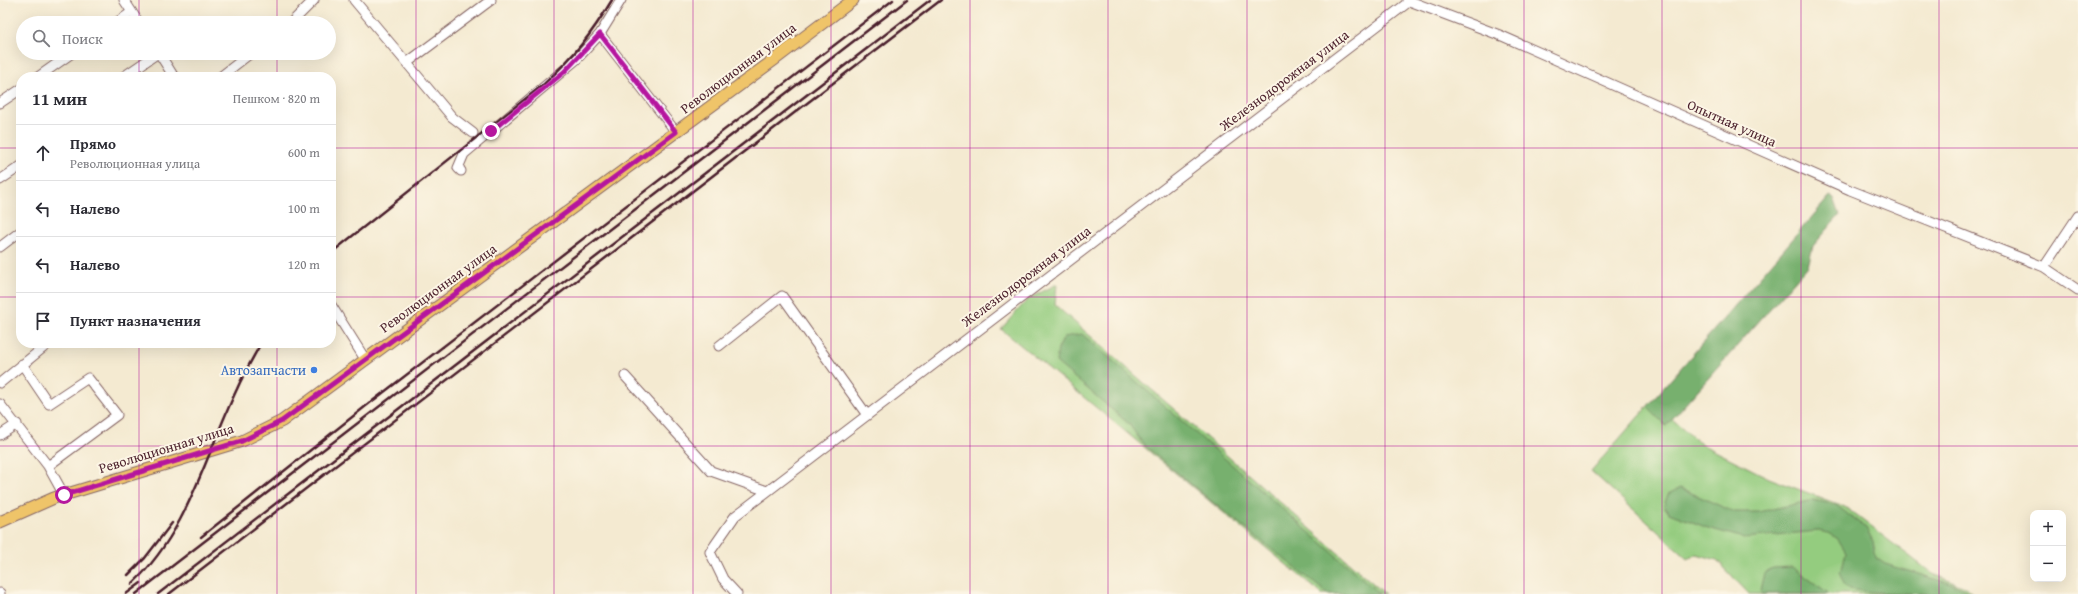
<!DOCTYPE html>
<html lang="ru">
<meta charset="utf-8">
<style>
:root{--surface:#fff;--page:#f2f2f3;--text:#2b2b33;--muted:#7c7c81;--line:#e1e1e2}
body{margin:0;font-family:"Gentium Book Plus",serif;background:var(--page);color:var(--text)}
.controls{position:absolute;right:12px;bottom:12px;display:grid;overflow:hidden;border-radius:8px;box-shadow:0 4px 16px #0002}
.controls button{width:36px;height:36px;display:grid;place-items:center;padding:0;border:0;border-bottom:1px solid var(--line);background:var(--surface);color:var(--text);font:20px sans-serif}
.stop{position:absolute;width:12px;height:12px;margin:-9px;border:3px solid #b5179e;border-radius:50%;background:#fff}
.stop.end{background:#b5179e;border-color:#fff;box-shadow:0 1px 4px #0008}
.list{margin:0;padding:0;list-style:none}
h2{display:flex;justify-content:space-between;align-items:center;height:52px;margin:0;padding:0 16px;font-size:17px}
h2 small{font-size:13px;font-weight:400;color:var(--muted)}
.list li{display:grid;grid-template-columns:26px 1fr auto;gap:12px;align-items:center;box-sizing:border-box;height:56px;padding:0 16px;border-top:1px solid var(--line)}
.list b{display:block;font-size:15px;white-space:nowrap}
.list p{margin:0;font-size:13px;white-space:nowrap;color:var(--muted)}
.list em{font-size:13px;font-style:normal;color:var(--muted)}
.icon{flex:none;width:22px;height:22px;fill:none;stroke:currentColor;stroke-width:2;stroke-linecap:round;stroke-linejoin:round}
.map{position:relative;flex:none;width:2078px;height:594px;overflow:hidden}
.search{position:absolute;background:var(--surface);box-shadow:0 4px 16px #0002;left:16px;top:16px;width:320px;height:44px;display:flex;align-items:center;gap:10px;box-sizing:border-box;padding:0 14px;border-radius:22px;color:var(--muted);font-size:15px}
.panel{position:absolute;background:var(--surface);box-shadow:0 4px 16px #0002;left:16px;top:72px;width:320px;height:276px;border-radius:16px}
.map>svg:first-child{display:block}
</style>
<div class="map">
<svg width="2078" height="594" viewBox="0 0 2078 594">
<rect width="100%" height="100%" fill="#fcf5e5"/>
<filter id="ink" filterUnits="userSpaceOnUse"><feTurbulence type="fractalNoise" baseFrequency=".025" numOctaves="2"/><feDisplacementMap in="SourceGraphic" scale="8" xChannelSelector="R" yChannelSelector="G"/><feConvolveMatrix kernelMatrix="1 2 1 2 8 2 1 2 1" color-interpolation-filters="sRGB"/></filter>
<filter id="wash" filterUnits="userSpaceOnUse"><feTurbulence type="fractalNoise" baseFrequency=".012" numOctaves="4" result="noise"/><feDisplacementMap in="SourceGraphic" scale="16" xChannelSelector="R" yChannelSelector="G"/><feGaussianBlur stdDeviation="0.9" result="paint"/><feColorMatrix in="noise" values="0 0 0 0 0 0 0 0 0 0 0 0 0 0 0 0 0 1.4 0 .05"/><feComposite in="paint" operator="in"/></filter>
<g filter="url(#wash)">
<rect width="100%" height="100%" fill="#f4ead1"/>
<path fill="#94cc7f" stroke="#6f7655" d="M1057,284L1055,305L1385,594H1322L1001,329L1028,299Z
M1647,407L1666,426L1672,419L1701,444L1769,478L1845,507L1933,574L1967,588L1974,594H1749L1717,560L1697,554L1688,559L1591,471Z"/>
<path fill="#77b06e" stroke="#60684c" d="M1830,196L1834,198L1840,215L1813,246L1808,266L1666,426L1647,407Z
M1082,334L1380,594H1328L1210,500L1143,444L1129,424L1056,362L1058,349L1064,337Z
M1680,488L1734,512H1759L1813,500L1836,505L1866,528L1873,541L1876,558L1885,564L1955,585L1972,594C1947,594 1867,594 1850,589C1843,585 1841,578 1839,571L1842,568L1846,552L1838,539L1829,533L1818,531L1744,538L1708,528L1669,513L1664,506L1668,494Z
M1792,567L1827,592L1829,594H1762L1760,590L1764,573L1773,568Z"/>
</g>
<g filter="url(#ink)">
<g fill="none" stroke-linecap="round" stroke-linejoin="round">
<defs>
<path id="minor" d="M124,0L139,23
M354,0L452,117L473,133
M1407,0L1502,36L1850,190L2044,267L2078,290
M116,23L132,12
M291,23L314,0
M600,34L676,132
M159,53L174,77
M408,62L491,0
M38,77L72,53
M123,77L158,53
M220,77L251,53
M0,103L21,89
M461,171L458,168L464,154L577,59L600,34L621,0
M0,180L21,166
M0,247L21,231
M2044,267L2078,216
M331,305L365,359
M719,346L782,296L867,415
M22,364L49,404L88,378L117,415L48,466
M625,376L711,471L767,491
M0,383L49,343
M0,404L48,466L64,495
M0,435L17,424
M0,593V594
M737,594L723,579L710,552L735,516L1410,1"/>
<path id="major" d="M0,522L54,498L242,441L282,421L774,60L853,0"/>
</defs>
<use href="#minor" stroke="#866665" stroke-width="11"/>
<use href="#major" stroke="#866665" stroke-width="13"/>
<use href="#minor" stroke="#fff" stroke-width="9"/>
<use href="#major" stroke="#efc469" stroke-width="11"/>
<path stroke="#4a1f2b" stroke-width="2.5" d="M331,253L544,84C574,56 591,35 612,0
M201,537L366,406L893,0
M128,575L145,558L172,523
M132,584C188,532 205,456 237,389C244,373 253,358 261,343
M126,594L141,583
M136,594L907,0
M158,594L930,0
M169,594L941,0"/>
</g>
</g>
<g fill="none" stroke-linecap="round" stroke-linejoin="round" filter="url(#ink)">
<path stroke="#b5179e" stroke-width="5" d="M64,495L242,441L282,421L676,132L600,34L564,72L491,131"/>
</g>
<path fill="none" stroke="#b5179e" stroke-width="1" stroke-opacity="0.55" d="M139,0V23M277,0V23M416,0V594M554,0V594M693,0V594M831,0V594M970,0V594M1108,0V594M1247,0V594M1385,0V594M1524,0V594M1662,0V594M1801,0V594M1939,0V594M139,53V77M277,53V77M0,148H21M331,148H2078M0,297H21M331,297H2078M139,343V594M277,343V594M0,446H2078"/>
<circle fill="#3f7fe0" stroke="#fcf5e5" stroke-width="1.5" cx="314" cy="370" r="4"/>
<g text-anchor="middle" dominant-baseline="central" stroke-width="4" stroke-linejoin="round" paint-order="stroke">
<g font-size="14" fill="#4a1f2b" stroke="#fcf5e5">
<text transform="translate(738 68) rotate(-37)">Революционная улица</text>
<text transform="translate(1284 80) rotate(-37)">Железнодорожная улица</text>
<text transform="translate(1732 123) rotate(24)">Опытная улица</text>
<text transform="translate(1026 276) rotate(-37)">Железнодорожная улица</text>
<text transform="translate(438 288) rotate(-36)">Революционная улица</text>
<text transform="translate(166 448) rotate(-17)">Революционная улица</text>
</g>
<g font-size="14" fill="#366cbe" stroke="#fcf5e5" text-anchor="end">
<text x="306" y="370">Автозапчасти</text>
</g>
</g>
</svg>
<div class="controls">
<button>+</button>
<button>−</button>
</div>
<div class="stop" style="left:64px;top:495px"></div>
<div class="stop end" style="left:491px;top:131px"></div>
<div class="search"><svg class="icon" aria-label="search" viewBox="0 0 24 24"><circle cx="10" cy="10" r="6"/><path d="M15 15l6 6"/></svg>Поиск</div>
<section class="panel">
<h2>11 мин<small>Пешком · 820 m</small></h2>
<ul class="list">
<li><svg class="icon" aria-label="ahead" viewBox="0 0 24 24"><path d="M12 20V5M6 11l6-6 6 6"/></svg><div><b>Прямо</b><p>Революционная улица</p></div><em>600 m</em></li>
<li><svg class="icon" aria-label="left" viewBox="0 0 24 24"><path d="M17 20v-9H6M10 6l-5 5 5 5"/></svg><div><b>Налево</b></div><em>100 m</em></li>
<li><svg class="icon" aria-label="left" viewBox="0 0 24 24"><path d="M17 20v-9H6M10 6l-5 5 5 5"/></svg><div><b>Налево</b></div><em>120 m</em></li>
<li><svg class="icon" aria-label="arrive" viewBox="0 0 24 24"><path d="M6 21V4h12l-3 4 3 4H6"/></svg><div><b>Пункт назначения</b></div></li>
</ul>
</section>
</div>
